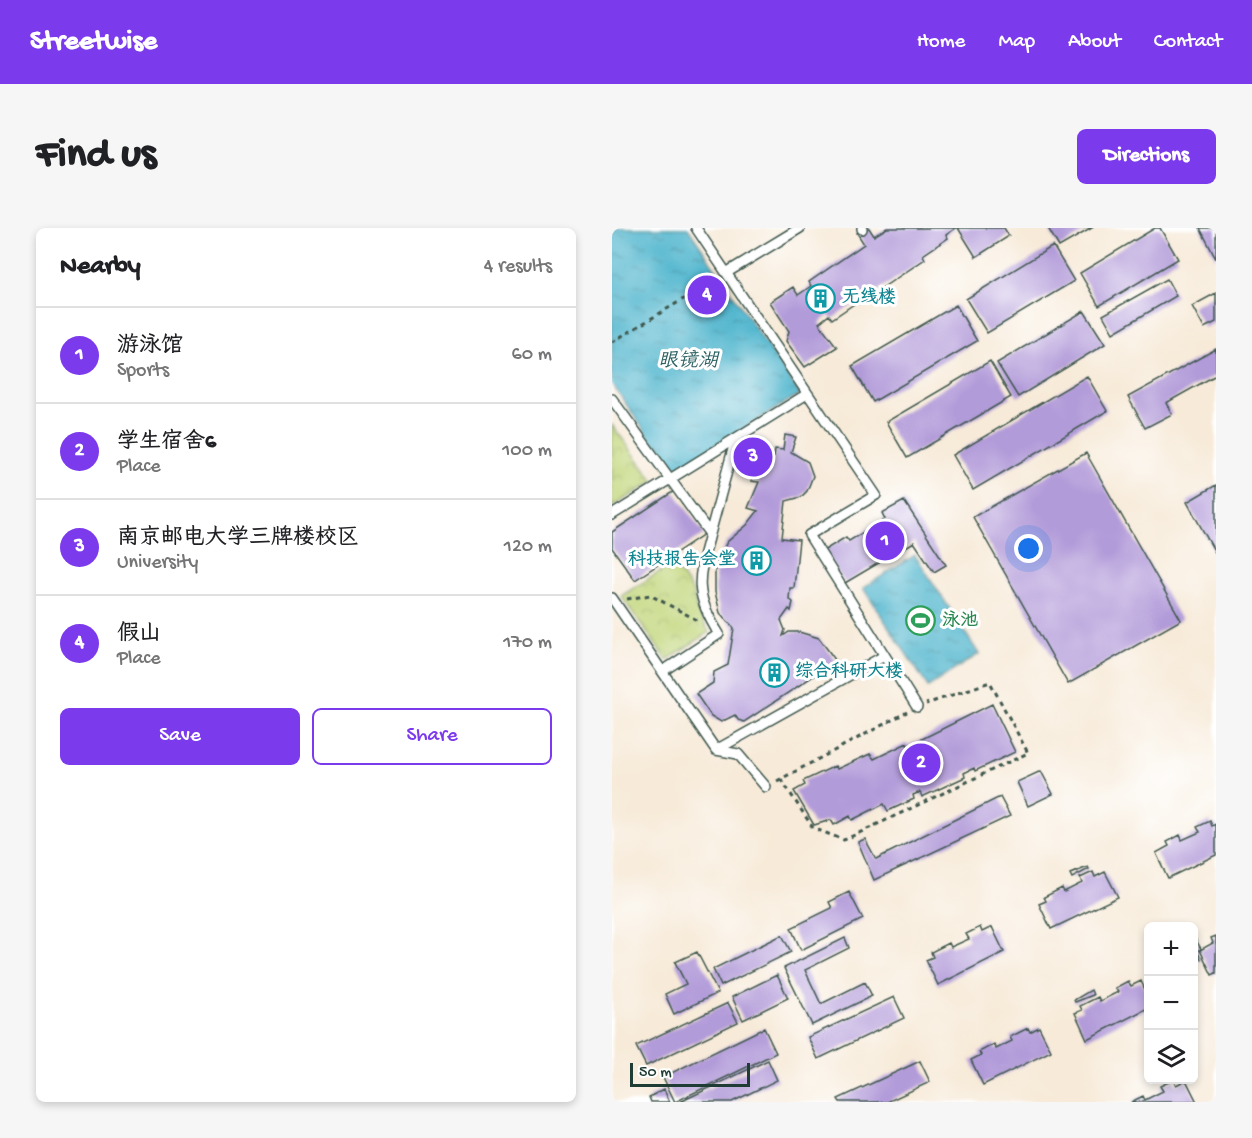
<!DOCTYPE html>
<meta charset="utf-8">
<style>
:root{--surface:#fff;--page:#f6f6f6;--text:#202124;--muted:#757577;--line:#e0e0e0;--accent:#7c3aed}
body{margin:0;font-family:"Gochi Hand","LXGW WenKai TC",sans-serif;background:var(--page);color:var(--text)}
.controls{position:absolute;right:18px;bottom:18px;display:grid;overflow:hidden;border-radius:9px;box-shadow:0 3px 9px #0003}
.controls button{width:54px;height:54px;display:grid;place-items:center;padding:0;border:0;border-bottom:2px solid var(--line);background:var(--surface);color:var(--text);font:30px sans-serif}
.scale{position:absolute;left:18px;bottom:15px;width:120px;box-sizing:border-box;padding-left:6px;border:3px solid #1f3d34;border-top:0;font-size:16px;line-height:21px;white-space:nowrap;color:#1f3d34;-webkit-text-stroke:4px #fff;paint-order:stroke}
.you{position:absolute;left:417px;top:321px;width:21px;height:21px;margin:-15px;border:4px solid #fff;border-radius:50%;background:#1a73e8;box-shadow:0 0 0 9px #1a73e833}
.badge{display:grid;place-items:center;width:39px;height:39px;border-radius:50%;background:var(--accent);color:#fff;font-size:20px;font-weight:700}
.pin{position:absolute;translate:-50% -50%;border:3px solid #fff;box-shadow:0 2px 6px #0006}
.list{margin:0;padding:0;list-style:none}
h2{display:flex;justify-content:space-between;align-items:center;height:78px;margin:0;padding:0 24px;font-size:26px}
h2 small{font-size:20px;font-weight:400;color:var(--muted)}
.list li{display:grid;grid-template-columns:39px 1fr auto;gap:18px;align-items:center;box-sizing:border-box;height:96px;padding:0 24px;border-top:2px solid var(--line)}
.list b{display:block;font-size:22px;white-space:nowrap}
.list p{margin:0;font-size:20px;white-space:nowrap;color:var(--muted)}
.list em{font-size:20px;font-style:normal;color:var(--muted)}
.actions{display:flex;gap:12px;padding:18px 24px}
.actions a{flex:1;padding:14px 0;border:2px solid var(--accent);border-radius:9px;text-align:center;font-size:21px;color:var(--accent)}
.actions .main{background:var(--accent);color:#fff}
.icon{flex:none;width:33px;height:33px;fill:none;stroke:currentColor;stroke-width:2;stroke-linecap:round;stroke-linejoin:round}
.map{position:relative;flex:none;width:604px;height:874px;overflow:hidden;border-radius:9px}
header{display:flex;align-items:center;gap:36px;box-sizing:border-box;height:84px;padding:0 30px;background:var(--accent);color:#fff}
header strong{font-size:28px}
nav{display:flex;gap:33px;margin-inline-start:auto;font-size:21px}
.intro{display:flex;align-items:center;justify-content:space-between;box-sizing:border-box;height:144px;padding:0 36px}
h1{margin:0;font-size:42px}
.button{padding:15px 27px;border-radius:9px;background:var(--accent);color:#fff;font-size:21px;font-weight:700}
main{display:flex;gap:36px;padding:0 36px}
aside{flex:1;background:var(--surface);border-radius:9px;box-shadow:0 3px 9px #0003}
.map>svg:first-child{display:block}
</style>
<header>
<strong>Streetwise</strong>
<nav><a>Home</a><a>Map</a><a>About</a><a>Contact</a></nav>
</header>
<div class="intro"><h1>Find us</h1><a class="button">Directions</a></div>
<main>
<aside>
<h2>Nearby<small>4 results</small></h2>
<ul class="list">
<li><span class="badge">1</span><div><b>游泳馆</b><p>Sports</p></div><em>60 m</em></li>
<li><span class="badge">2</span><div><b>学生宿舍6</b><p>Place</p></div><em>100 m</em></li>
<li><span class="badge">3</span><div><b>南京邮电大学三牌楼校区</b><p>University</p></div><em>120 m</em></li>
<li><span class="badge">4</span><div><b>假山</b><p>Place</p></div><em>170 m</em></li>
</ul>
<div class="actions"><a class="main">Save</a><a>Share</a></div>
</aside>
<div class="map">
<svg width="604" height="874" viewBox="0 0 604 874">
<defs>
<pattern id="park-crowns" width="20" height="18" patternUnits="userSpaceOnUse" patternTransform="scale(1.5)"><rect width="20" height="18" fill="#c1d679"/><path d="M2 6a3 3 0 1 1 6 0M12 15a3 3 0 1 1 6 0" fill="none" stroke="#a5b969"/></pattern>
<pattern id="water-ripples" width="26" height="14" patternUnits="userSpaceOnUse" patternTransform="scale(1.5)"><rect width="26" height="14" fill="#4fb5cd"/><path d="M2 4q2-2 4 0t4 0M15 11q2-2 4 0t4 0" fill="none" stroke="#4194a7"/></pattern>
</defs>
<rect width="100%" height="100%" fill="#fff"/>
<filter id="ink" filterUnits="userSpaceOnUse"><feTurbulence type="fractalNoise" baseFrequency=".0167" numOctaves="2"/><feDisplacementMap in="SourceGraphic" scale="12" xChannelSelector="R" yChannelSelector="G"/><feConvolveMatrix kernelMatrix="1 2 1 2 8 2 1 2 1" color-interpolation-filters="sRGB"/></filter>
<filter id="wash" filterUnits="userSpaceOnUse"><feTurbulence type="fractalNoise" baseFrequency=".008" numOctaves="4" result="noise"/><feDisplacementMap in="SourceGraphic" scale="24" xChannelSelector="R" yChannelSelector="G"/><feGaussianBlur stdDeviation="1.35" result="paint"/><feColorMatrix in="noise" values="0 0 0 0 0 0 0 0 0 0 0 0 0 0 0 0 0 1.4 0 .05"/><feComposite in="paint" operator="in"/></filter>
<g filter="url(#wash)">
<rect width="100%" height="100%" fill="#f7ead8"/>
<path fill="url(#park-crowns)" stroke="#708a56" stroke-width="1.5" d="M0,197L42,253L0,279Z
M61,336L81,364L85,383L97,404L55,432L9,368Z"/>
<path fill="url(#water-ripples)" stroke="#377980" stroke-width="1.5" d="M0,0H76L188,166L61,244L0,156Z
M303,327L367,426L316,459L251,360Z"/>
<g id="blocks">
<path fill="#b29bd9" d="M252,0H257L262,8L275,0H344L334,7L336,10L311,27L313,31L246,76L245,74L220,91L217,87L207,95L225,119L193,139L174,113L177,103L158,74L181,59L186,67L199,58L197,54L252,16L245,5Z
M346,0H392L397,8L364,29Z
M436,0H480L447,19Z
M543,0H548L566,31L487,78L468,45Z
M588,0H604V31Z
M441,18L462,53L375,105L354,71Z
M555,51L564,68L501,105L491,87Z
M604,65V94L592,100L580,78Z
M344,77L365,113L261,174L240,138Z
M472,83L493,116L406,169L385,135Z
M604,121V147L554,175L560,186L533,200L516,169Z
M378,133L399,169L295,230L274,194Z
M475,148L495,183L361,262L341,227Z
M173,207L184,209L179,224L196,234L201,248L195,263L189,269L174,273L170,310L187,312L182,360H178L177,371L181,374L179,383L177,381L169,392L173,402L171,408L177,404H187L207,410L224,433L132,494L126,492L123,487L109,494L99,488L84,466L101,455L102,444L116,437L122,400L108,385L103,364V337L115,314L135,297L146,283L136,280L147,254L139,253L142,244H153L154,228L162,229L163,221L171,222Z
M474,225L569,392L456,456L361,289Z
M604,257V326L575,274Z
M62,263L92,306L23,352L0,320V304Z
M292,273L334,337L322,344L302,314L233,355L211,323L234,309L237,313L273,291L270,285Z
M380,476L403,524L363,543L362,540L352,545L353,549L310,569L308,564L301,567L302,571L276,583L272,576L240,592L238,588L222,597L219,592L202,597L182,563L193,557L191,553L223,538L225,541L258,526L262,531L295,515L296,518Z
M429,543L441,566L416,578L405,554Z
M388,569L398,588L262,652L246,614L253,611L264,631Z
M598,593L600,598L604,596V627L556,650L544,625L557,618L555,614L568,607L570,612L588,604L585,599Z
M476,639L477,641L460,650L458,646Z
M481,644L483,649L493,644L506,669L439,701L427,676L434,673L432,669L450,660L452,664L470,655L468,650Z
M237,664L251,691L189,722L179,700L220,680L217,674Z
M368,699L370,704L380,699L392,724L326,757L314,732L321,729L319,724L337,715L339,719L357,711L354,706Z
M170,707L179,724L109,758L101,741Z
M604,708V745L600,747L588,722L601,715L599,710Z
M233,710L237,720L193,742L209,776L253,754L260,768L200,797L172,740Z
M583,710L589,721L585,723L589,731L584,732L582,727Z
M85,724L106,765L62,786L53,766L74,756L63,734Z
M165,747L176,770L131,792L120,769Z
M516,753L519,758L529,753L536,768V780L475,811L463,785L470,782L468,778L486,769L488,773L506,764L503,760Z
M479,762L481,767L463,774L462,772Z
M282,769L292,790L206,831L196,809Z
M116,775L126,794L34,838L24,818Z
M427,799L439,823L371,857L359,832L369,827L367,824L382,816L384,821L400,813L398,809L416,800L418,804Z
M152,800L164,825L63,874L51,849Z
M156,832L165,852L120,874H68Z
M308,833L318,854L275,874H228L226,871Z
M561,852L564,857L574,852L585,874H519L531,868L533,872L551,863L548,858Z
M52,861L58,874H39L37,869Z"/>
</g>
</g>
<g filter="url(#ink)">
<use href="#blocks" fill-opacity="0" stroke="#3f574d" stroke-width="1.5"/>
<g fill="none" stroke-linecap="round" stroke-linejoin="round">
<defs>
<path id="lane" d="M84,0L264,267L197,307L305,479
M250,0V1
M114,45L188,0
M0,171L98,306C86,350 81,365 107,406L51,443
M0,287L195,166
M98,306L124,210
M0,370L104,522L126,526L154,559
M104,522L272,428"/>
</defs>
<use href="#lane" stroke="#3f574d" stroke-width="12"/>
<path stroke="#3f574d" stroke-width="3" stroke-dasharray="4.5 4.5" stroke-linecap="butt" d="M0,114L105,51
M15,371L38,367L85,392
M169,551L201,600L232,612L416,525L378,454L314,476
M165,553L295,484"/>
<use href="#lane" stroke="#fff" stroke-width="9"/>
</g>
</g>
<defs>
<symbol id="building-ring" viewBox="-11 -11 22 22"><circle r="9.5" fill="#fff" stroke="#0f9aa8" stroke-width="1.5"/><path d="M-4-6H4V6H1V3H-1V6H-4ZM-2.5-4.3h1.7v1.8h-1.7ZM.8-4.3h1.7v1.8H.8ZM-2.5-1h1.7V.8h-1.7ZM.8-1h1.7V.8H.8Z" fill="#0f9aa8"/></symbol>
<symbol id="stadium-ring" viewBox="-11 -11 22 22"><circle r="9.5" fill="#fff" stroke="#2e9e5b" stroke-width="1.5"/><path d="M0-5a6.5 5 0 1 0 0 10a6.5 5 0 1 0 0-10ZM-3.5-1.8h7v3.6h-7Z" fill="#2e9e5b"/></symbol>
</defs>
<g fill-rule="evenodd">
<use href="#building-ring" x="192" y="54" width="33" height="33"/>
<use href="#building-ring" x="128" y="316" width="33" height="33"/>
<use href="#stadium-ring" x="292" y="376" width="33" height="33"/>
<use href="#building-ring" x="146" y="428" width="33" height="33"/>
</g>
<g text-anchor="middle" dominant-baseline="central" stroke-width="6" stroke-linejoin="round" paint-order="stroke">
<g font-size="18" font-weight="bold" fill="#0d838f" stroke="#fff" text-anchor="start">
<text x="230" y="70">无线楼</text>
<text x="124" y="332" text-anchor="end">科技报告会堂</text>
<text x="183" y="444">综合科研大楼</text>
</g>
<g font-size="18" font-weight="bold" fill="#27864d" stroke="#fff" text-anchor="start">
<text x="330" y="393">泳池</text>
</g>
<g font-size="20" font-style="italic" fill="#2d6162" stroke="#fff">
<text x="76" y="134">眼镜湖</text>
</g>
</g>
</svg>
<div class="controls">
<button>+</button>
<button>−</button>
<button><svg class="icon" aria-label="layers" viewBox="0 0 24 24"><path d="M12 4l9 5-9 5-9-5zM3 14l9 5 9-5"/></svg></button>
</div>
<div class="scale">50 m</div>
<div class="you"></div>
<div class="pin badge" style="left:273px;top:313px">1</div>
<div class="pin badge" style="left:309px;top:535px">2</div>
<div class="pin badge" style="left:141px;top:229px">3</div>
<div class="pin badge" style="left:95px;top:67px">4</div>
</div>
</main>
